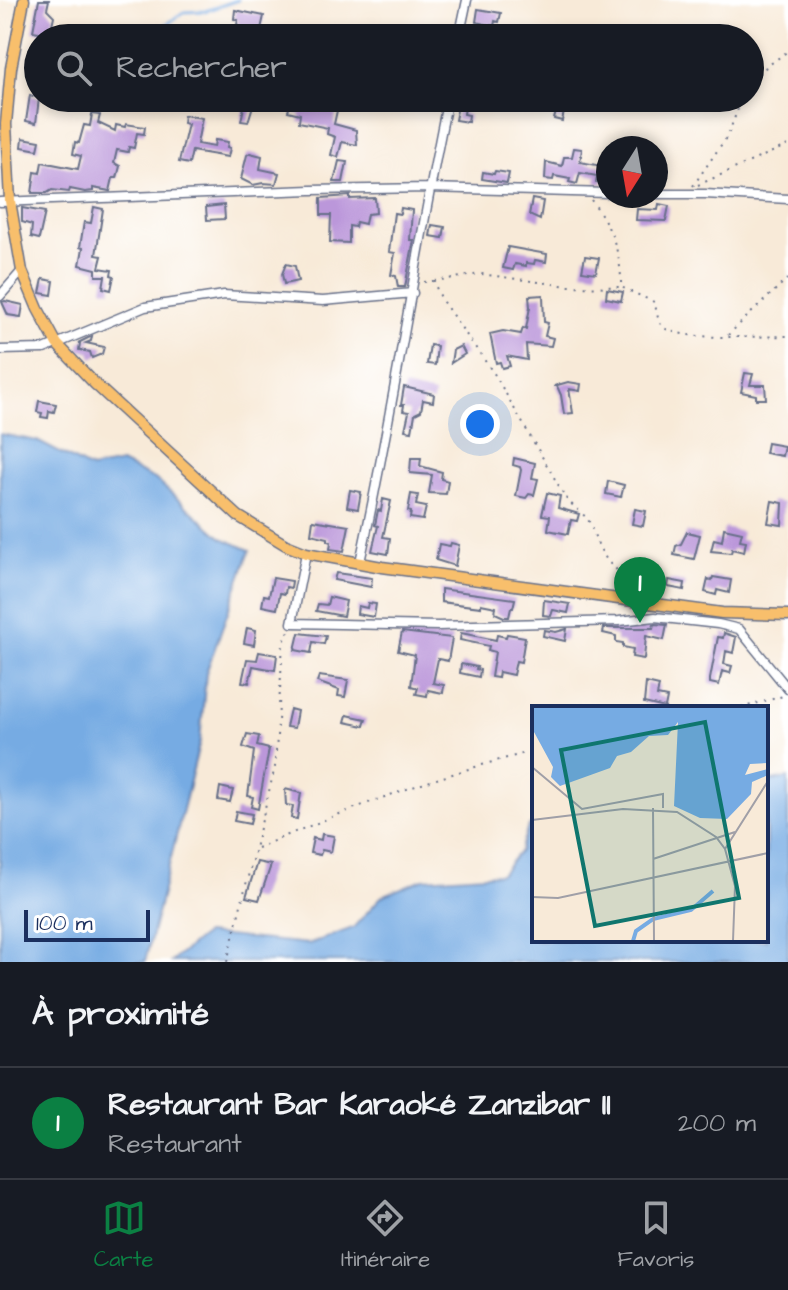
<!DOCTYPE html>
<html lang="fr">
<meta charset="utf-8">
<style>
:root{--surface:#171b24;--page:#20242c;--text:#f1f3f6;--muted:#9ea1a6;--line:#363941;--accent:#0b8043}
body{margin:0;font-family:"Architects Daughter",sans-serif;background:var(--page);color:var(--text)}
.compass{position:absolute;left:596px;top:136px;width:72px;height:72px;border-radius:50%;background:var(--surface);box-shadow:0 4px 12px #0003;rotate:191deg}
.scale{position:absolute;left:24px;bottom:20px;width:126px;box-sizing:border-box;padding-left:8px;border:4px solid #1b2f5e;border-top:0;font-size:22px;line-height:28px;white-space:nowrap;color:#1b2f5e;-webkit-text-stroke:6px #fff;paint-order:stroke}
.you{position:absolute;left:480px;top:424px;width:28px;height:28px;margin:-20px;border:6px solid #fff;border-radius:50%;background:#1a73e8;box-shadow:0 0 0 12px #1a73e833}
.badge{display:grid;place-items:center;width:52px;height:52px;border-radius:50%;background:var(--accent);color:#fff;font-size:26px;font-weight:700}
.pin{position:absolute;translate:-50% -66px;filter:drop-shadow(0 2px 4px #0008)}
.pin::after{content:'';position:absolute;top:42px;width:28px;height:24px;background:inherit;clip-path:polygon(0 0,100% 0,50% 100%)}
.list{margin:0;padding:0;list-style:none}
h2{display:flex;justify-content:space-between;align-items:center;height:104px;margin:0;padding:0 32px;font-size:34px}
h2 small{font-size:26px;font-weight:400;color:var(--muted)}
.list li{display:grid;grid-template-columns:52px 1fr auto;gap:24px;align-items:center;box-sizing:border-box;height:112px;padding:0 32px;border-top:2px solid var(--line)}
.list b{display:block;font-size:30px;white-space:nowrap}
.list p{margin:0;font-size:26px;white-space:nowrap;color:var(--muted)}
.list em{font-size:26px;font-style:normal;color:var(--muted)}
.icon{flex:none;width:44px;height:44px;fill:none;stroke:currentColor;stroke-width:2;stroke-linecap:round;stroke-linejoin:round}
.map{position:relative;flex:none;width:788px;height:962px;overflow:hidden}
.search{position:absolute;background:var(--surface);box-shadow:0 4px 12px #0003;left:24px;right:24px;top:24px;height:88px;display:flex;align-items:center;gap:20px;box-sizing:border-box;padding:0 28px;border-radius:44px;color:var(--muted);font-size:30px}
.sheet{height:216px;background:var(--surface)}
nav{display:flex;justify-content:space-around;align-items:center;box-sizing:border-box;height:112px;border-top:2px solid var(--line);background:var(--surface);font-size:22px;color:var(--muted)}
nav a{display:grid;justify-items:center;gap:4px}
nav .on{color:var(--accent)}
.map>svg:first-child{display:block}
</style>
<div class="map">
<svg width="788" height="962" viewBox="0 0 788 962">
<rect width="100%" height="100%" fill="#fff"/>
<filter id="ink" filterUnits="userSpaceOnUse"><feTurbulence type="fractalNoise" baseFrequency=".0125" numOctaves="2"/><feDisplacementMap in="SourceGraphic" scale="16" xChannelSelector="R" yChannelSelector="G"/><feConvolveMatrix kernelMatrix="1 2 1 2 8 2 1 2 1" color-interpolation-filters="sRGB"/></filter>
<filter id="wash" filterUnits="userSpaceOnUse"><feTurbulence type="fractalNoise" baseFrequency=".006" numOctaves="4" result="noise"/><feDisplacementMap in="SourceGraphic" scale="32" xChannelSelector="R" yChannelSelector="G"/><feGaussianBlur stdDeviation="1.8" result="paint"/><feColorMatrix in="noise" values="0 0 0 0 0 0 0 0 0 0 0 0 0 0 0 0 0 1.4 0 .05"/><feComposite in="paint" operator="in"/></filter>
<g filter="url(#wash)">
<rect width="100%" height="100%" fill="#f8ead8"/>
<path fill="#76abe3" stroke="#486da0" stroke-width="2" d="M0,434L37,441L91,469L121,463L155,479L222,538L250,550L206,673L200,741L145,962H0Z
M788,778V962H171L205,934L309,944L353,928L382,896L423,879L501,874L520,851L528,827L534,823V940H766V782Z"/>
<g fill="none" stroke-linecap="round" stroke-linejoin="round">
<path stroke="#76abe3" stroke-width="3" d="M157,38L163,27L184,12L205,11L238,0"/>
</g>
<g id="blocks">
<path fill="#bb97da" d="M39,0H49L47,9L54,16L50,34L33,31Z
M478,9L501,13L499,22L495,21L494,26L476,22Z
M235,10L264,16L259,38L235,35L238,20L234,19Z
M30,95L39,98L36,123L26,121Z
M246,98L255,99L248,122L241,121Z
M304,98L328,101L327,104L338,106L334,124L356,130L357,145L342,142L338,157L331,155L335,137L327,134L328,128L299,122L300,114L288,111L292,100L304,102Z
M560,98H567L562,121L554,119Z
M458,105L465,107L464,114L469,115L468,122L455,120Z
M92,114L100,115L98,123L115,131L116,125L125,127L126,124L145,127L144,134L137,133L134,148L129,147L128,152L117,150L114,163L120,166L117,178H113L110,191L93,188V191L85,192L70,189L69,192L52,190L47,193H32L35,172L40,173L42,162L78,169L81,156L73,154L75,142L79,143L84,125L90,126Z
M184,115L202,118L197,144L214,147L215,140L228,142L227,147L230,148L228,157L192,151L189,164L179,162L188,124L183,123Z
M23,138L40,141L38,150L22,147Z
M574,148L582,149L580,162L608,167V174L604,173L602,184L596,183L597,176L580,173L577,184L569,182L570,179L554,176L553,180L545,179L546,162L562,166L564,157H572Z
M250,153L262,156L260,169L279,173L276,184L263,183L253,185L241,179L247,155Z
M339,161L347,162L343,182H334Z
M495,171L509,173L507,183L482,179L483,172L494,174Z
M350,196V199L375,198L376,213L367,214L365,224L356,222L355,227L349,226V243L330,242L331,215H321V198Z
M532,199L543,201L540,220L529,215Z
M659,204L669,206L666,221L636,220L637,209L658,210Z
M224,205L225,219L207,220L206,207Z
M94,207L103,209L96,255L102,256L99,268L112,270L111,275L114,276L111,290L103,288L105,276H96V269L80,265L83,248L80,247L84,222L91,223Z
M22,208L45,212L39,239L31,237L32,225L22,222Z
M401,208L412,210L410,240H414L405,287H398L396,276L391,275L395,253L389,252L394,213L400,214Z
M432,225L445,227L443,238L430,236Z
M508,247L547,254L546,262L535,260L534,264L526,263V266L515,264L513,270L503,268Z
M585,256L599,258L596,273L582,271Z
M286,264L295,266L298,281L284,284L282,274Z
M43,279L54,281L52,295L40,293Z
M607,289L623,292L621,301L606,298Z
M543,295L544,322L548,323L545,336L553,338L551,346L526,344L527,360L507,356L510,366L502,368L500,362L496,363L490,334L503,331L521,334L523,328L526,329L530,307L529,296Z
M5,301L23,305L21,317L8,315L2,302Z
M92,336L91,341L86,343L104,347L102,354L92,358L90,352L79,350L80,343H78Z
M430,345L437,346L435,365L427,364Z
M461,346L465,354L451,363L453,350Z
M745,373L753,374L750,385H765L766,399H756V395L741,392Z
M568,382L581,384L580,391L569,389L573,413L564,414L561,395L557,386H554Z
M404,387L434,394L433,402L423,400L421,411L415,414L412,431L405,430L409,412L403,411L404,405H401Z
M39,401L56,404L54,412L49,411L48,418L41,417L42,413L37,412Z
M767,443L784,446L782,456L765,453Z
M411,458H421L420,466L442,472L441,479L448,481L446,494L429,493L432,475L410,473Z
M514,458L535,463L532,478L538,479L534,495L529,494L526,498L516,496L521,470L520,467L513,465Z
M608,481L624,485L621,497L606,494Z
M350,490L361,492L358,509L347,507Z
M547,493L560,496L558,508L579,514L577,521L571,520L568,534L548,530L550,516L542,515Z
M411,494L418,495L416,505L426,507L423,520L410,518L411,512L408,511Z
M383,499L391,501L383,537L390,538L388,554L372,551L378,526L375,525L378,510L381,511Z
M772,501L783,503L782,525L768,523Z
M635,509L646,511L643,526L632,524Z
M313,520L349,526L344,551L330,549L331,542L328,541V538L311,534Z
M724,528L742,532L740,540L746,541L744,552L732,549L731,553L711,551L714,539L722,541Z
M687,532L700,535L694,559L674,555L676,546L681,544Z
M451,543L459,545L455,566L436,560L439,544L450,546Z
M639,569L655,571L653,580L661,582L659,590L630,584L633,573H638Z
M336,573L372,578L371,587L334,580Z
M713,577L731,580L729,593L717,590L716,595L705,592L708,579L712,580Z
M273,578L292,581L291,588L286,587L285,594L280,593L277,609L262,606L264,595L269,596Z
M669,580L685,583L684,590L668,587Z
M441,589L515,599L513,608H511L509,617H504L495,613L496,607L481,604V607L441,602Z
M329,597L346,601L343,616L316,611L318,604L327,605Z
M544,600L570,604L568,613L553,610L551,616L543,615Z
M368,603L376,604L374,617L357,614L358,606L367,608Z
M654,624L667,625L664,640L646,636L644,659L632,657L633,649L623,647V643L616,642V636L603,633L604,628H653Z
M247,628L256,630L254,645L244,643Z
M567,629L565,641L543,636L544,630L556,632Z
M402,632L452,638L448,661L438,659L433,683L444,685L443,693L428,690L427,696L416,694L418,688L411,686L415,655L398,651Z
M299,633L326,636L324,644L313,642L311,653L295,650Z
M461,633L496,640L497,635L506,637L507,634L525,637L521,662L516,661L513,675L499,672L498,678L491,677L495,652L488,650L489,646L460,640Z
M724,633L736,637L733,653L726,651L724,664L732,666L730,673L722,671L719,685L710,683V679L718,637L723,638Z
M259,652L277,655L275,670L253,666L249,683L242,682L247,659L257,660Z
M461,664L477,667L476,669L480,670L479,677L460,673Z
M319,676L348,680L345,697L338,696L339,690L317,682Z
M646,683L659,686L657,696L667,698L665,708L644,703Z
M290,709L297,711L294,728L286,727Z
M347,715L366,719L364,726L345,722Z
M247,734L259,736L257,746L269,749L258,809L251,807L253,797L248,796L254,751L243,747Z
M220,787L233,790L230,802L218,800Z
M285,789L301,793L297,819L291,818L293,806L286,805Z
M236,811L252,814L250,824L234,821Z
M322,834L334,836L331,852L322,850L320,855L310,853L313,838L321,840Z
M257,862L271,865L259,900L246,897Z"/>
</g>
</g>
<g filter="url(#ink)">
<use href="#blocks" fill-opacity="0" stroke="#687089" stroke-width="2"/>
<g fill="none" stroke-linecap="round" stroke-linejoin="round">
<defs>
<path id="minor" d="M459,38L467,0
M656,194H705L788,199
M0,202L311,190L429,188L608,193
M0,296L22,271
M0,350L44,349L145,307L224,295L323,301L413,293
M306,553L292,623L438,626L619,621L655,617L718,624L739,629L788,689
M360,562C394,408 416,252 448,98"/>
<path id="major" d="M24,0L11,68L6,124L10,201L22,271L38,309L57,344L95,384L238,516L286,545L306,553L382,567L722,613L788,615"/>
</defs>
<use href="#minor" stroke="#687089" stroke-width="11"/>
<use href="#major" stroke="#687089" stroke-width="13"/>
<path stroke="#687089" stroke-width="2" stroke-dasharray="2 6" stroke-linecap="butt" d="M306,38C327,19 339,29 363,38
M750,87L762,70L788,51
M698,185L788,145
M693,186L728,135L742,98
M591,200C611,225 622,256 621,287L654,302C657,310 657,320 662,326C677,342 763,336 788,336
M434,281L481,274L568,286L621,287
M424,282L433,281L443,302L495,375L567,500L588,519L599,547L608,562L616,569L624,592
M728,335L788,278
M741,708L783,696
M257,848C348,809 437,775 534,751
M227,962L275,767L283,644L289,631"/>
<use href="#minor" stroke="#fff" stroke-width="8"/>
<use href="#major" stroke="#f8bf6c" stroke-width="10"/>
</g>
</g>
<g transform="translate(532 706)">
<rect width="236" height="236" fill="#f8ead8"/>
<path d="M0,1H236V57L218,58L213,69L236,63V69L220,76L219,88L195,113L168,112L142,100L146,16L136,29L117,30L99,46L85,50L78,62L28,80L19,71L21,61L2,26Z" fill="#76abe3"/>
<path fill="none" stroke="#76abe3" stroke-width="4" d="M101,235L104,225L121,213L159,204L181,185"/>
<path fill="none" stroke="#a09fa7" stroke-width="2" d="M0,61L50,103L131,88V102M121,102L122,235M0,114L91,103L145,106L184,131L193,143L203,180L201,235M193,143L236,75M121,153L203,126M0,191L26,192L236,147"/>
<path fill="#0f766e" fill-opacity="0.15" stroke="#0f766e" stroke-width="4" d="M173,16L207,192L63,220L29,44Z"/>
<rect width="236" height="236" fill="none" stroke="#1b2f5e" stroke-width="4"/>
</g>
</svg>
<svg class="compass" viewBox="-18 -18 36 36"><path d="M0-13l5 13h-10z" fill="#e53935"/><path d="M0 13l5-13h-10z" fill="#9ea1a6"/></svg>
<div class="scale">100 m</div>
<div class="you"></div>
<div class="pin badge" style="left:640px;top:623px">1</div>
<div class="search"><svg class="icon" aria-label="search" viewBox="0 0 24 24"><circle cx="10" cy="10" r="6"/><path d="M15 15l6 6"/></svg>Rechercher</div>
</div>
<section class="sheet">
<h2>À proximité<small></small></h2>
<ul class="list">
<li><span class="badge">1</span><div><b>Restaurant Bar Karaoké Zanzibar II</b><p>Restaurant</p></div><em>200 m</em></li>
</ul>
</section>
<nav>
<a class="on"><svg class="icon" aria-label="map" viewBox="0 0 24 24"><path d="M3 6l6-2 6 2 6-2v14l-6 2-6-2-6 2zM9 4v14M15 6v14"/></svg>Carte</a>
<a><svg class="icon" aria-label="directions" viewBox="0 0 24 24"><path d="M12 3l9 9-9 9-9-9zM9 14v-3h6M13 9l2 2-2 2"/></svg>Itinéraire</a>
<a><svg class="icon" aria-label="saved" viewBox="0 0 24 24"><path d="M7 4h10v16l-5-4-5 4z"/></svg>Favoris</a>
</nav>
